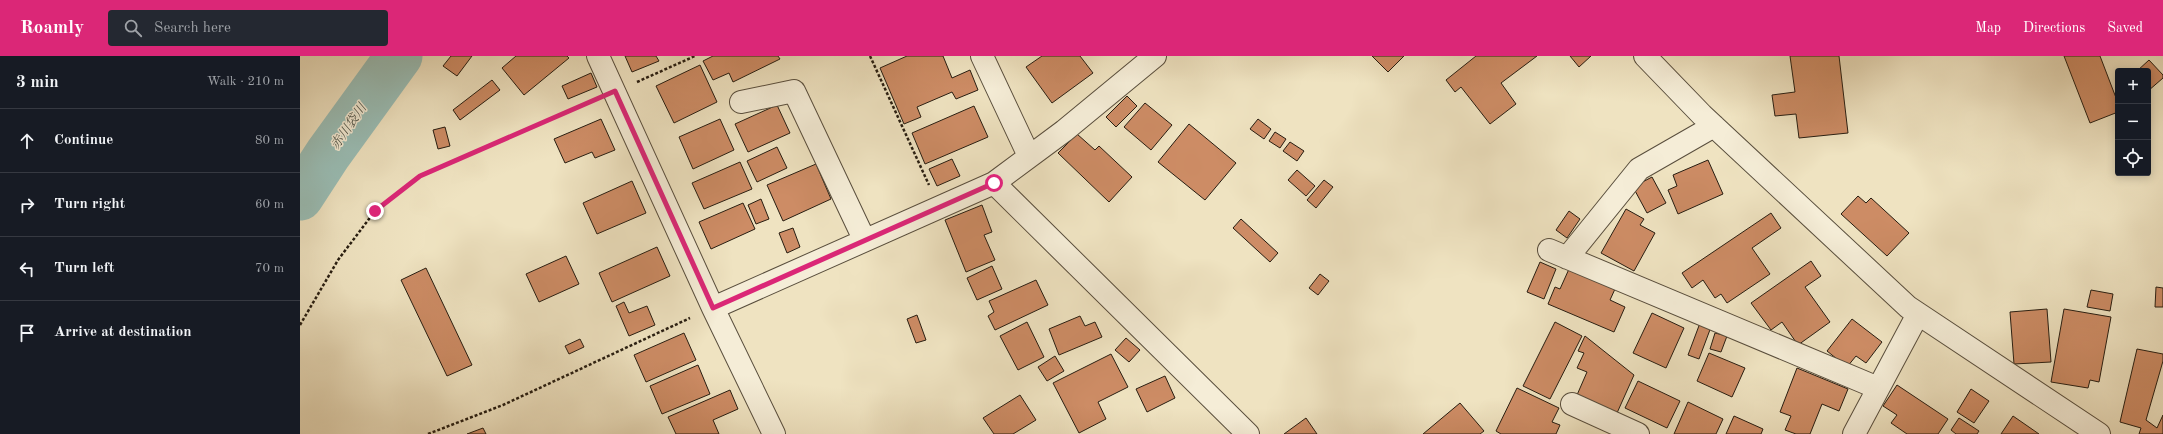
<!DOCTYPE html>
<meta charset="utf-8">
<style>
:root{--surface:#171b24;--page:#242831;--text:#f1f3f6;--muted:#9ea1a6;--line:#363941;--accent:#db2777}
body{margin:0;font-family:"Old Standard TT","Noto Serif JP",serif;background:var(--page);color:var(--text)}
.controls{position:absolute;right:12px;top:12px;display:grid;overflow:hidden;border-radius:4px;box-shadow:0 2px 10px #0003}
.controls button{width:36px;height:36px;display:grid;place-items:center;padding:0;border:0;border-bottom:1px solid var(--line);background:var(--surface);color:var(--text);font:20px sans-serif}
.stop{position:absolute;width:12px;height:12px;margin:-9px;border:3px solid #db2777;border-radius:50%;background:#fff}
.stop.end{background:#db2777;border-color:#fff;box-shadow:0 1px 4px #0008}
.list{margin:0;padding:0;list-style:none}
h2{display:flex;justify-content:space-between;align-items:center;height:52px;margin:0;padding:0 16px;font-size:17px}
h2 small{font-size:13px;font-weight:400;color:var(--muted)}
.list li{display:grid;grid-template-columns:26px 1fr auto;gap:12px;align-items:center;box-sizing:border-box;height:64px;padding:0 16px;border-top:1px solid var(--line)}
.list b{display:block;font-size:15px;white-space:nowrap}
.list em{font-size:13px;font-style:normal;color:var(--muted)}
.icon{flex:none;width:22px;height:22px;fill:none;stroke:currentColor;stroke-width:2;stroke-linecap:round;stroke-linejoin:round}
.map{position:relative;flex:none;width:1863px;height:378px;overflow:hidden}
header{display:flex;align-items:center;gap:24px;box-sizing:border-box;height:56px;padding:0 20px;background:var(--accent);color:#fff}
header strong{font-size:19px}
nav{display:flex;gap:22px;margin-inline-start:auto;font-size:14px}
.search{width:280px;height:36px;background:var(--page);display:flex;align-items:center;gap:10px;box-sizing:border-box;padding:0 14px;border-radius:4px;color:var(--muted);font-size:15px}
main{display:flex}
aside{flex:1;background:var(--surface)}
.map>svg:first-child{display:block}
</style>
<header>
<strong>Roamly</strong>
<div class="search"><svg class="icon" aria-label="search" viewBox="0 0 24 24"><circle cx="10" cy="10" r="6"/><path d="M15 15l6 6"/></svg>Search here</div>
<nav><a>Map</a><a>Directions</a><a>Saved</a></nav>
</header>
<main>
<aside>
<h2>3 min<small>Walk · 210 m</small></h2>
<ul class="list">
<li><svg class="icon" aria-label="ahead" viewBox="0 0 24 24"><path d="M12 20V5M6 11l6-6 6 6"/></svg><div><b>Continue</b></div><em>80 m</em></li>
<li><svg class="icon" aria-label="right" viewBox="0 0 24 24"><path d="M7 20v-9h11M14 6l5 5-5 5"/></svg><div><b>Turn right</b></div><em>60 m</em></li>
<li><svg class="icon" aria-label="left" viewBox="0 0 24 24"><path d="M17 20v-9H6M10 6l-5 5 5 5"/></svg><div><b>Turn left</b></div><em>70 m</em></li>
<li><svg class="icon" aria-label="arrive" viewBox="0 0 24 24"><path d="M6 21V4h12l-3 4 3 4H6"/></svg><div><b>Arrive at destination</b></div></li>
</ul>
</aside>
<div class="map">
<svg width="1863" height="378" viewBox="0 0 1863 378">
<rect width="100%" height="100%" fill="#efe3c1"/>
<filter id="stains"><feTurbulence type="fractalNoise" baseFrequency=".005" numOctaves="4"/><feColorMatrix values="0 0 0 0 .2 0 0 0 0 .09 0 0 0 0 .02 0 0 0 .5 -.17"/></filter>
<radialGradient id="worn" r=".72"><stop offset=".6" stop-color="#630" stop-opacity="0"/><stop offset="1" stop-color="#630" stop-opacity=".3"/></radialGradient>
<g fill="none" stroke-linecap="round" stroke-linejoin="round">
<path stroke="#9abeb6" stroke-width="47" d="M0,141L28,98L99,0"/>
</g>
<path fill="#cd8c65" stroke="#271d11" d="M151,0H172L157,20L143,10Z
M216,0H267L269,2L224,39L202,12Z
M325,0H356L359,5L332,16Z
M413,0H478L480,3L433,26L429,17L413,24L403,5Z
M607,0H643L652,22L670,14L678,34L656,43L652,36L617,51L621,61L604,68L580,12Z
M742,0H780L793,17L752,47L726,11Z
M1072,0H1104L1088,16Z
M1176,0H1237L1201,27L1216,48L1190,68L1161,31L1155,36L1146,24Z
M1270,0H1291L1279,11Z
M1490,0H1539L1548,77L1499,82L1496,58L1475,60L1472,39L1495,36Z
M1764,0H1800L1818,47V56L1790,67Z
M1849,4L1863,19V22L1848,35V15H1837Z
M400,9L417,46L374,67L356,30Z
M291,17L297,31L268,43L262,30Z
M192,24L200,34L160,64L153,54Z
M827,40L837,50L816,71L806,61Z
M845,47L872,69L851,94L824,71Z
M477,49L490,77L448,96L435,68Z
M674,50L688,81L625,108L612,77Z
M301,63L315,94L295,102L292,96L265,107L254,83Z
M420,63L434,94L393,113L379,81Z
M958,63L971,73L964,83L950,73Z
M889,68L936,107L905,144L858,106Z
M145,71L150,90L138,93L133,74Z
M975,76L986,83L980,92L969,85Z
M777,78L795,94L799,90L832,121L809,146L758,97Z
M990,86L1004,95L997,105L983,95Z
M477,91L487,112L457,126L447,105Z
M652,103L660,120L637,130L629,113Z
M1408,104L1423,138L1378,158L1368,134L1377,130L1373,119Z
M440,106L452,133L404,153L392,127Z
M516,108L531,143L483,165L467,129Z
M997,114L1015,130L1006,140L988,124Z
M1352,121L1366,147L1347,157L1333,131Z
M1024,124L1033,131L1016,152L1007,144Z
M332,125L346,157L297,178L283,147Z
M1558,140L1566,147L1571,142L1609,177L1587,200L1541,158Z
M461,143L469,163L456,168L448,149Z
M443,147L455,173L411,193L399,166Z
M682,149L692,176L684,179L695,204L666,216L645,164Z
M1326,153L1344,163L1340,169L1355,177L1334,215L1301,197Z
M1269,155L1280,163L1267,182L1256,174Z
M1471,157L1481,172L1452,192L1470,218L1427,247L1421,238L1415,242L1403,224L1392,232L1382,217Z
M941,163L978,197L970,206L933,172Z
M493,172L500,191L487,197L479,177Z
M357,191L370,220L312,246L299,217Z
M266,200L279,228L239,246L226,218Z
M1511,205L1521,220L1505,231L1530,266L1498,289L1482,266L1471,274L1451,247Z
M1240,206L1256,213L1244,243L1227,236Z
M692,210L702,233L677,244L667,222Z
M126,212L172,309L147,320L101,224Z
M1269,213L1315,233L1310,244L1325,251L1314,276L1248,248L1255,231L1260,233Z
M1020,218L1029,225L1018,239L1009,232Z
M736,224L748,249L695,274L688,260L694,256L689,245Z
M1856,231L1863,232V251H1855Z
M1791,234L1813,238L1810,255L1787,251Z
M324,246L329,257L347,250L355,269L329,280L316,250Z
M1747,253L1751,306L1714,308L1710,256Z
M1764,253L1811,261L1799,326L1790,324L1788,332L1751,326Z
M1352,257L1384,272L1366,312L1333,297Z
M617,259L626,284L616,287L607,263Z
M780,260L785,270L795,266L802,281L759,299L749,273Z
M1552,263L1582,286L1566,307L1556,300L1547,311L1527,295Z
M727,266L744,301L718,314L700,280Z
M1255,266L1282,280L1250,343L1223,330Z
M1400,267L1411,271L1399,303L1388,299Z
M384,277L396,304L346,326L334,299Z
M1415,277L1427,280L1421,296L1410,293Z
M1285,280L1334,319L1317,357L1277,339L1287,316L1277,312L1284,297L1278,295Z
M826,282L840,294L829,306L815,294Z
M280,283L284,291L269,298L265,290Z
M1837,293L1863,298V305L1846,364L1857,372L1863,359V378H1839L1841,372L1820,366Z
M1409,297L1445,312L1432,341L1397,325Z
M811,298L828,331L798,346L806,363L779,377L753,327Z
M755,300L764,315L747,325L738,311Z
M398,309L410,338L362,358L350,330Z
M1497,312L1548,333L1539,355L1522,348L1510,378H1496L1485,374L1491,360L1480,356Z
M865,320L875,342L847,356L836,333Z
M1338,325L1380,345L1367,372L1325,352Z
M1597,329L1648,363L1638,378H1607L1591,367L1597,359L1583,350Z
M1217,332L1259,352L1252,366L1260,369L1256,378H1201L1196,375Z
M1671,333L1689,345L1674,367L1657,356Z
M430,334L438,353L413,364L419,378H376L368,361Z
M720,339L736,364L713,378H694L683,362Z
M1388,346L1423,363L1416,378H1374Z
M1160,347L1184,375L1180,378H1123Z
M1434,360L1463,373L1461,378H1426Z
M1713,360L1739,378H1701Z
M1006,362L1017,378H984Z
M1659,362L1679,375L1677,378H1656L1651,374Z
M183,372L186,378H167Z"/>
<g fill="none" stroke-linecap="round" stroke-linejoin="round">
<defs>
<path id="minor" d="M298,0L413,252L474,378
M682,0L729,100
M1345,0L1402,59L1608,251L1799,378
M441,46L494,35L564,183
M694,127L948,378
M1249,194L1578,332
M1267,202L1339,113L1414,70
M413,252L694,127L764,75L855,0
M1272,348L1338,378
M1554,378L1618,258"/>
</defs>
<use href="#minor" stroke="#594e3d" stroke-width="24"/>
<path stroke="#271d11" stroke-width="2.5" stroke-dasharray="3 2" stroke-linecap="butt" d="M570,0L629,129
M337,26L395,0
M0,269L38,204L75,155L120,120L292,45
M128,378L203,349L390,262"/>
<use href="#minor" stroke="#f5edd7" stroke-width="22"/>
</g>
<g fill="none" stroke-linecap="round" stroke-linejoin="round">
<path stroke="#db2777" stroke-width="5" d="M75,155L120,120L315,35L413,252L694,127"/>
</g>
<g text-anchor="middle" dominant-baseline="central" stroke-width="3" stroke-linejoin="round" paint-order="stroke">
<g font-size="13" font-style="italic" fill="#4f554b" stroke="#f5edd7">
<text transform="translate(49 71) rotate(-55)">赤川袋川</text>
</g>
</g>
<rect width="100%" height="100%" filter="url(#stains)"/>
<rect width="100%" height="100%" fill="url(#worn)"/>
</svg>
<div class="controls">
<button>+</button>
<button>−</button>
<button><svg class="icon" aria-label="locate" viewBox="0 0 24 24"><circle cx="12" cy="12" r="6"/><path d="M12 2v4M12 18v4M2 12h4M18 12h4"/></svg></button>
</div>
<div class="stop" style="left:694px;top:127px"></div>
<div class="stop end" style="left:75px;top:155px"></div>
</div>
</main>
